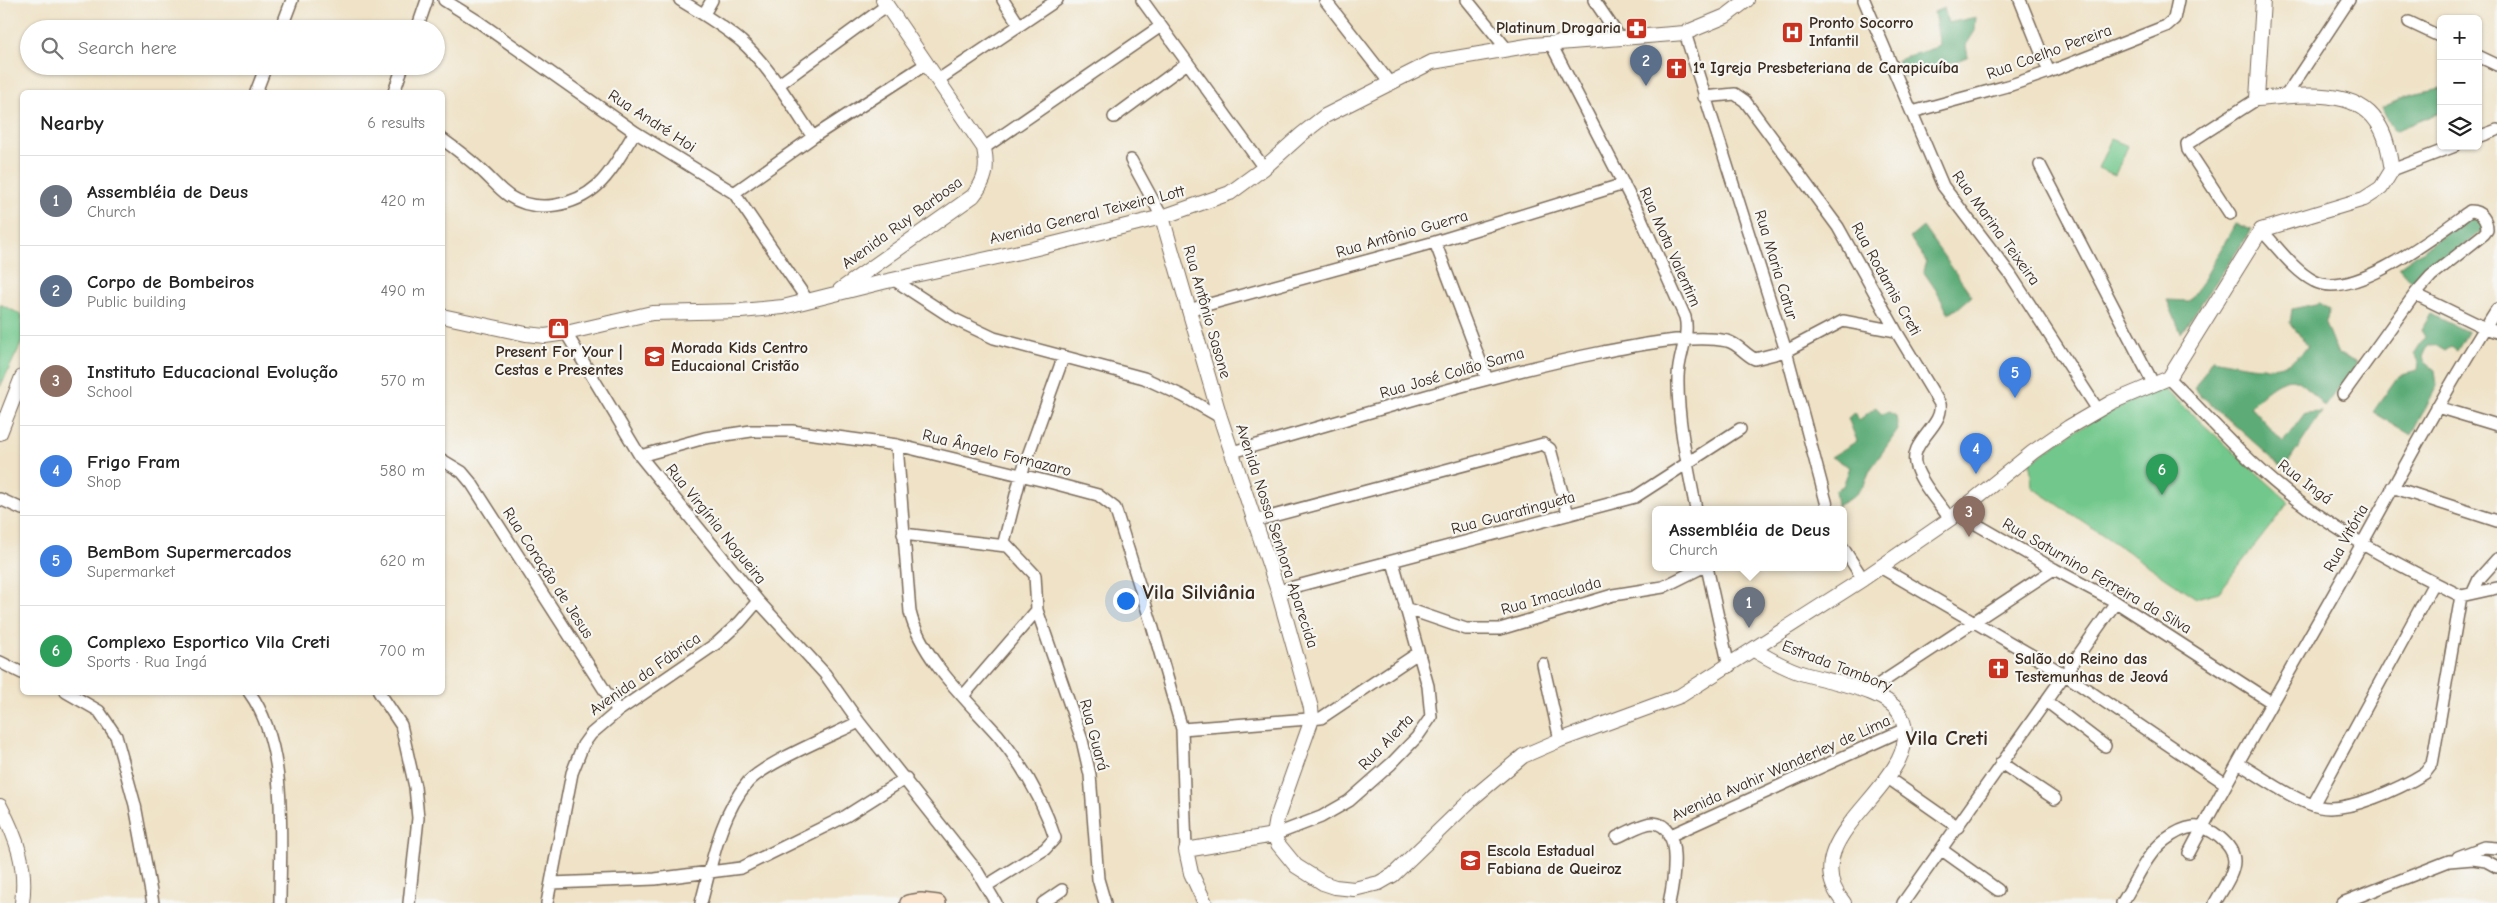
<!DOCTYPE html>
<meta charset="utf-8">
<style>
:root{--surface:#fff;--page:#f6f6f6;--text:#222;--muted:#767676;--line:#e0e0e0;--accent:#b45309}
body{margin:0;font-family:"Comic Neue",sans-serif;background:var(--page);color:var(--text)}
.controls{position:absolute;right:15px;top:15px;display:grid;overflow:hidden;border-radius:8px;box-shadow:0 1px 4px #0004}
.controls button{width:45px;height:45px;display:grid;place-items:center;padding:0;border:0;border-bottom:1px solid var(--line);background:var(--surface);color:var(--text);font:25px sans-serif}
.you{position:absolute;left:1125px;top:600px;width:18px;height:18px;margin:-12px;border:4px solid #fff;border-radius:50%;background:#1a73e8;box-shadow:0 0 0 8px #1a73e833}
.badge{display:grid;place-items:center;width:32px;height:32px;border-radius:50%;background:var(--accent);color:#fff;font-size:16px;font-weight:700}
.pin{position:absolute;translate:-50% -41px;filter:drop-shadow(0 1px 2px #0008)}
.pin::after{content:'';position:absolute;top:26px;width:18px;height:15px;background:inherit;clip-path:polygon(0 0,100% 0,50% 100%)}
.popup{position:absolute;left:1652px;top:506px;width:195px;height:65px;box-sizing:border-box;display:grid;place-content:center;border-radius:8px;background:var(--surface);filter:drop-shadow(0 1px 4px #0005);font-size:16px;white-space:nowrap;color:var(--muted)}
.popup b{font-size:19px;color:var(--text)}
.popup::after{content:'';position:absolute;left:50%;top:100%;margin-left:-10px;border:10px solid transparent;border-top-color:var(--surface)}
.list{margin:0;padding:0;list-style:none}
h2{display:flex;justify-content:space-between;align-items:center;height:65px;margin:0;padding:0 20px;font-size:21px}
h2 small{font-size:16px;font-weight:400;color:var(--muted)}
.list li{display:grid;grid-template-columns:32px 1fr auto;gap:15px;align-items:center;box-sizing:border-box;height:90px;padding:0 20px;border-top:1px solid var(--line)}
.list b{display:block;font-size:19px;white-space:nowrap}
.list p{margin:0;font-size:16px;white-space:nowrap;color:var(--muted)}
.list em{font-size:16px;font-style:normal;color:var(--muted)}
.icon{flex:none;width:28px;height:28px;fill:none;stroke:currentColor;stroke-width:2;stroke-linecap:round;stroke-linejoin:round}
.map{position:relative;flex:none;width:2497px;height:903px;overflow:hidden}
.search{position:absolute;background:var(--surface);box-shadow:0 1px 4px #0004;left:20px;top:20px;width:425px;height:55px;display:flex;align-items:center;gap:12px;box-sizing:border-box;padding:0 18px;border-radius:28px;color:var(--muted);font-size:19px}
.panel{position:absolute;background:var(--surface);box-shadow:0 1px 4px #0004;left:20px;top:90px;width:425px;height:605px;border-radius:8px}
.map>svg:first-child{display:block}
</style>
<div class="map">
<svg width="2497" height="903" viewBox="0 0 2497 903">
<rect width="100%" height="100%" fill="#f6f6f2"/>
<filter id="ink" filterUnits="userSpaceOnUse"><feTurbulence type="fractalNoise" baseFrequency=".02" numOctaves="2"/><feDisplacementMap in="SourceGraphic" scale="10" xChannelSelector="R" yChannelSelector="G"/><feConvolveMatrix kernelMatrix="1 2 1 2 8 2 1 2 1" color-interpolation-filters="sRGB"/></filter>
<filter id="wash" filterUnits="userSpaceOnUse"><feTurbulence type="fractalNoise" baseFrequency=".0096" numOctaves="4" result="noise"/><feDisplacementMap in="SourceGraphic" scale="20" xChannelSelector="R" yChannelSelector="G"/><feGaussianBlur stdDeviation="1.12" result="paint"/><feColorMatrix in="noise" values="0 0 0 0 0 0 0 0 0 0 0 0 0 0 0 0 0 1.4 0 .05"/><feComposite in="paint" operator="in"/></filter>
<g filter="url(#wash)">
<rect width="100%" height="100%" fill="#efe2c6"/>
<path fill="#72c88c" stroke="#567955" d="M2111,139L2128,146L2115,175L2098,168Z
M0,304L22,315V342L0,387Z
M2161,386L2289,502L2219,592L2196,598L2032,487L2030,463L2076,430Z"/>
<path fill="#5dac78" stroke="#4c6b4b" d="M1944,8L1948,23L1976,17L1975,31L1966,45L1968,57L1904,78L1897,60L1940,46L1934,12Z
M2441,88V112L2394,131L2381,108L2412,94Z
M2471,216L2478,217L2484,229L2414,284L2399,267Z
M2235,224L2252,229L2181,333L2167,300L2189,301L2203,281Z
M1923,227L1972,296L1957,309L1948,313L1936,290L1923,271L1926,261L1910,238Z
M2320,303L2330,310L2325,323L2337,353L2357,363L2324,407C2317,399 2309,388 2300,382C2284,371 2260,396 2250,406L2283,442L2305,413L2322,412L2284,469L2194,389L2213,359C2248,365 2284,379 2308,346L2290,323L2292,309Z
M2431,314L2468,332L2457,351L2451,347L2445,351L2435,345L2428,346L2423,357L2425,362L2435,370L2437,386L2411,435L2373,412L2398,376L2417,371L2418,362L2414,354L2425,337L2421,330Z
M1876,407L1881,414L1889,412L1896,416L1898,430L1870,470L1864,485L1853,497L1837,506L1835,490L1843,486L1850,467L1831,457L1857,441L1848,418L1855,412L1859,420Z"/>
</g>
<g filter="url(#ink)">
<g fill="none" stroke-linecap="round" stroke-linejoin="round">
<defs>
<path id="minor" d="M444,0L479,22L635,132L734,193L808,301
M680,0C700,12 722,25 741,41C770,67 791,105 813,137
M1003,0L1019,25
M1142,0L1264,168
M1325,0L1389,82
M1467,0L1506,48
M1594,0L1620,38
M1864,0L1943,186L2010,274L2098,410
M2020,0L2049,72
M704,14L712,0
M2409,22L2441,37
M281,29L292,0
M417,29L427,0
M1685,33L1786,351L1828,509
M1551,44L1640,216L1685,317C1690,337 1678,356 1678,377C1677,419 1688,468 1696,509
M2478,56L2497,65
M938,80L1057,0
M778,85L886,6
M256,92L266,66
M394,92L403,66
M1704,97L1735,94L1745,101L1838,227L1896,331L1940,404C1944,427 1907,442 1916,467C1922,485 1939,503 1950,519
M2285,97L2349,0
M1912,112L2011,85L2049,72L2166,26L2174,19L2178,0
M1114,117L1187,63
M2478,137L2497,130
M442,139C456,149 469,159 481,170C491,179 499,189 509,196C536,214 575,206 598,185C613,171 624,149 635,132
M984,148L1161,26
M1131,160L1162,217
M2040,165L2153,383
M2392,170L2455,146
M734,193L813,137L926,64
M2230,214L2188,150L2187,144L2257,99
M2261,230C2277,246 2294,271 2314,281C2353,302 2439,233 2470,211C2481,211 2487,220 2487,230L2484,234L2431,276L2415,294L2343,394
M1435,242L1487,379
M894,280L954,319L994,338L1144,378L1183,396L1220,417
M2415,294L2485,328L2497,332
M1188,310L1435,242L1624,184
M566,333L640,456L758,601L825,674L859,722L977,871L996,903
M1063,358L1021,475L1004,542L1035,575L1037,610L1082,740L1090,775L1098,879L1105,903
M2169,378C2207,416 2243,457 2284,490C2337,533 2400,566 2461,596L2497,588
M2437,407L2497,425
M897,445L910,612C921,658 967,700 998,735C1023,766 1043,800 1055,838L1045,849L986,886
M1232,452C1355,418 1478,377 1603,352C1638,345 1692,334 1727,341C1739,344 1745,355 1755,359L1786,351L1843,321L1896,331
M640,456L705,438L751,431H792L897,445L1053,483L1098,495L1115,508L1152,625L1182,729L1186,850
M442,460L462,472L472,484L618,711
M2392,487L2497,521
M0,499L22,509
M1957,513L2054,569L2116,602L2271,702
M1254,521L1543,444L1550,449L1568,514
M903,534L1006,546
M1843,548L1863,579
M1707,567L1729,667
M1880,567L2064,674L2226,784
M1278,591L1635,497L1740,429
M2473,592L2479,579L2497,559
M1405,608L1466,629H1500L1613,595L1663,587L1703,567
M0,662L22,673
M1543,664L1560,740
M66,692L99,711L116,736L135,805L153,903
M249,692C289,746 280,839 280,903
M379,692L401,725L415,787L418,818L409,903
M1867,692L2054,569
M963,696L1037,610
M2046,701L2105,746
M1182,729L1321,718L1418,653
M2001,763L2055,799
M2238,763C2259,775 2296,802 2320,807C2348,813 2401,788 2425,773L2432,764L2434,753L2461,596
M1888,778L1958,827
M2313,805L2434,583
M1274,835L1321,817L1349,801L1391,764L1417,737L1431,717L1428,686L1393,562
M1669,836L1905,729
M1617,837C1627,833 1642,823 1653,823C1684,825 1673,885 1669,903
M1942,850L1998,890
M2189,853C2244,748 2305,646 2363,542C2406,464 2448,385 2497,309
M2458,857L2484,847L2497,848
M551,883L655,879L741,868L846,816L906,778
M547,903L572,773L583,745L591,734L618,711L717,643L740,622L758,601
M701,903C712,863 720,815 748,782C765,763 833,735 859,722
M1043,903L1062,890
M1903,903L2116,602
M2122,903C2135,883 2146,854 2165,840C2173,834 2184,828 2193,827C2209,825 2234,845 2234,861C2234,875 2221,891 2215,903
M2342,903L2449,861L2473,859L2486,861L2497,867"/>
<path id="tertiary" d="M1162,217L1220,417L1278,591L1311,708L1312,719L1277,818L1274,835L1278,844L1296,866L1323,883L1335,887L1354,889L1379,883L1393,875L1474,797L1523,756L1560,740L1680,696L1863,579L1950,519L2033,452L2069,427L2112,402L2169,378L2261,230L2364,199L2381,188L2392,170C2389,153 2387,136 2377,122C2354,86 2293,96 2257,99L2263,0
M840,290L973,196C986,180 988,168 984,148L883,0
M442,316L526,334L545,336L566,333L652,313L741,311L783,307L883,282L1033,249L1162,217L1230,193L1264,168L1302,134L1325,116L1432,62L1533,45L1685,33L1726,16L1747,0
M0,433L22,377
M1754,650C1768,658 1783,667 1798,672C1826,682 1888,688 1901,716C1931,782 1786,835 1844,903
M0,806C17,838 27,866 22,903
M1205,903L1191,873L1186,850L1274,835"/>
<path id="secondary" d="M908,903L921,901L938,903"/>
</defs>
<use href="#minor" stroke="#7a6a59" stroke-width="14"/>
<use href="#tertiary" stroke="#7a6a59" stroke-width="16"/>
<use href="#secondary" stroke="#7a6a59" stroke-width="18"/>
<use href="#minor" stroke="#fff" stroke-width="11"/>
<use href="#tertiary" stroke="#fff" stroke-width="14"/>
<use href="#secondary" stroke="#fce5cf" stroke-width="15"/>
</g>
</g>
<defs>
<symbol id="pharmacy-square" viewBox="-11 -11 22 22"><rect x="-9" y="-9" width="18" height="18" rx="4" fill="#c8321e" stroke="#f6f6f2"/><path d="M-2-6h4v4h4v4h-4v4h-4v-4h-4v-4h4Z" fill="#fff"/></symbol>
<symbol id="hospital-square" viewBox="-11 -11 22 22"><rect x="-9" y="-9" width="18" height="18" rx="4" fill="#c8321e" stroke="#f6f6f2"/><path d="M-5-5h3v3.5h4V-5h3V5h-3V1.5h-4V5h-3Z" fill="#fff"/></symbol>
<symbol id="church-square" viewBox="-11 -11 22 22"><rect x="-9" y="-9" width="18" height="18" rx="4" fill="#c8321e" stroke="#f6f6f2"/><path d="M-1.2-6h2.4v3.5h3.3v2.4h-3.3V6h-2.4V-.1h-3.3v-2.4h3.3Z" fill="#fff"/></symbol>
<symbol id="shop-square" viewBox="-11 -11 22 22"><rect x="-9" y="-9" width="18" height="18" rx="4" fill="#c8321e" stroke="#f6f6f2"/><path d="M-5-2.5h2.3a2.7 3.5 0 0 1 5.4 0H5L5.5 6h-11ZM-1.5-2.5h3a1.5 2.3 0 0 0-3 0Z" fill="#fff"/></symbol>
<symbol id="school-square" viewBox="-11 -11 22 22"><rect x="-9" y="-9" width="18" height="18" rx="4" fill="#c8321e" stroke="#f6f6f2"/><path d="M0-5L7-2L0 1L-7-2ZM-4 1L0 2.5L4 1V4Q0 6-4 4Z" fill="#fff"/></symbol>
</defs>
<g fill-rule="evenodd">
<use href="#pharmacy-square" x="1624" y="16" width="25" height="25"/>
<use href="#hospital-square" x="1780" y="20" width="25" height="25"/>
<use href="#church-square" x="1664" y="56" width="25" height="25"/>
<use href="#shop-square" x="546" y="316" width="25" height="25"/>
<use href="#school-square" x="642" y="344" width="25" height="25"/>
<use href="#church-square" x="1986" y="656" width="25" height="25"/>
<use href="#school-square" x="1458" y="848" width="25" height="25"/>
</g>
<g text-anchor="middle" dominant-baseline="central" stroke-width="4.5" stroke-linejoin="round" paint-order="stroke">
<g font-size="16" font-weight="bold" fill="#3b2a1e" stroke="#f6f6f2" text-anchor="start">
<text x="1809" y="23">Pronto Socorro<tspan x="1809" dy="18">Infantil</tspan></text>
<text x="1621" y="28" text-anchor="end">Platinum Drogaria</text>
<text x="1693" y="68">1ª Igreja Presbeteriana de Carapicuíba</text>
<text x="671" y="348">Morada Kids Centro<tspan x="671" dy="18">Educaional Cristão</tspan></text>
<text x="559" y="352" text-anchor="middle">Present For Your |<tspan x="559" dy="18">Cestas e Presentes</tspan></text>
<text x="2015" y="659">Salão do Reino das<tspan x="2015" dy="18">Testemunhas de Jeová</tspan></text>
<text x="1487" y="851">Escola Estadual<tspan x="1487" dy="18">Fabiana de Queiroz</tspan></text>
</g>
<g font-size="16" fill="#3b2a1e" stroke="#f6f6f2">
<text transform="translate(2049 52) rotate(-20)">Rua Coelho Pereira</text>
<text transform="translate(652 121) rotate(33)">Rua André Hoi</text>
<text transform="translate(1087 215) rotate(-14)">Avenida General Teixeira Lott</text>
<text transform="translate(902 223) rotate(-36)">Avenida Ruy Barbosa</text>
<text transform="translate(1996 228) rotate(54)">Rua Marina Teixeira</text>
<text transform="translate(1402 234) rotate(-16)">Rua Antônio Guerra</text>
<text transform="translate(1670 247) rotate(66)">Rua Mota Valentim</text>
<text transform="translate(1776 265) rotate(73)">Rua Maria Catur</text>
<text transform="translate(1886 279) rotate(61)">Rua Rodamis Creti</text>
<text transform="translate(1207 312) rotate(74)">Rua Antônio Sasone</text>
<text transform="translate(1452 373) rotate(-16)">Rua José Colão Sama</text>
<text transform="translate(997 453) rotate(14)">Rua Ângelo Fornazaro</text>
<text transform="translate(2305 482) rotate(37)">Rua Ingá</text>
<text transform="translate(1513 513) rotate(-15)">Rua Guaratingueta</text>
<text transform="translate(716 524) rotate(51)">Rua Virgínia Nogueira</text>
<text transform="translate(1277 536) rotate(72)">Avenida Nossa Senhora Aparecida</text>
<text transform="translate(2346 538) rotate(-61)">Rua Vitória</text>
<text transform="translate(548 573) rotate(57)">Rua Coração de Jesus</text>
<text transform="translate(2097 576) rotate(30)">Rua Saturnino Ferreira da Silva</text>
<text transform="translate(1551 596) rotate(-16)">Rua Imaculada</text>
<text transform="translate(1837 666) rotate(21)">Estrada Tambory</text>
<text transform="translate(645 674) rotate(-35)">Avenida da Fábrica</text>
<text transform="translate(1094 735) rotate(75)">Rua Guará</text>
<text transform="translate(1386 742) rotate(-46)">Rua Alerta</text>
<text transform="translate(1781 768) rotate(-24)">Avenida Avahir Wanderley de Lima</text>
</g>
<g font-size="21" font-weight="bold" fill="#3b2a1e" stroke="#f6f6f2">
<text x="1199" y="592">Vila Silviânia</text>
<text x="1947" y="738">Vila Creti</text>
</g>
</g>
</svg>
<div class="controls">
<button>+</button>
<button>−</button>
<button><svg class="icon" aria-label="layers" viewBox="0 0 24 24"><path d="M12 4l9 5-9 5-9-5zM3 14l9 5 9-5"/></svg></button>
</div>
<div class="you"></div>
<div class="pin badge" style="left:1749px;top:628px;background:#6b7280">1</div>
<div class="popup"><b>Assembléia de Deus</b>Church</div>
<div class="pin badge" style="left:1646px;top:86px;background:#5c6f8a">2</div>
<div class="pin badge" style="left:1969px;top:537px;background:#8d6e63">3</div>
<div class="pin badge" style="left:1976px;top:474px;background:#3f7fe0">4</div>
<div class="pin badge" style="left:2015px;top:398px;background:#3f7fe0">5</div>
<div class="pin badge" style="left:2162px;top:495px;background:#2e9e5b">6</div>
<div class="search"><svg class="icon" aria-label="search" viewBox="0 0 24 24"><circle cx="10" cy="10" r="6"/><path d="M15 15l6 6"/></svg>Search here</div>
<section class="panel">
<h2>Nearby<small>6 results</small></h2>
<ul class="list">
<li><span class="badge" style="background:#6b7280">1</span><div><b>Assembléia de Deus</b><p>Church</p></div><em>420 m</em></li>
<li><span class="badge" style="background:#5c6f8a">2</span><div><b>Corpo de Bombeiros</b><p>Public building</p></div><em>490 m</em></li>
<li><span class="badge" style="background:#8d6e63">3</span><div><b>Instituto Educacional Evolução</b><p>School</p></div><em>570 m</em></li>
<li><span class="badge" style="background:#3f7fe0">4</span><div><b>Frigo Fram</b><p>Shop</p></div><em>580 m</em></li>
<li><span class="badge" style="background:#3f7fe0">5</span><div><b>BemBom Supermercados</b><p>Supermarket</p></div><em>620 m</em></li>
<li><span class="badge" style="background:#2e9e5b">6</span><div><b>Complexo Esportico Vila Creti</b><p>Sports · Rua Ingá</p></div><em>700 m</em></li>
</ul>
</section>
</div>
